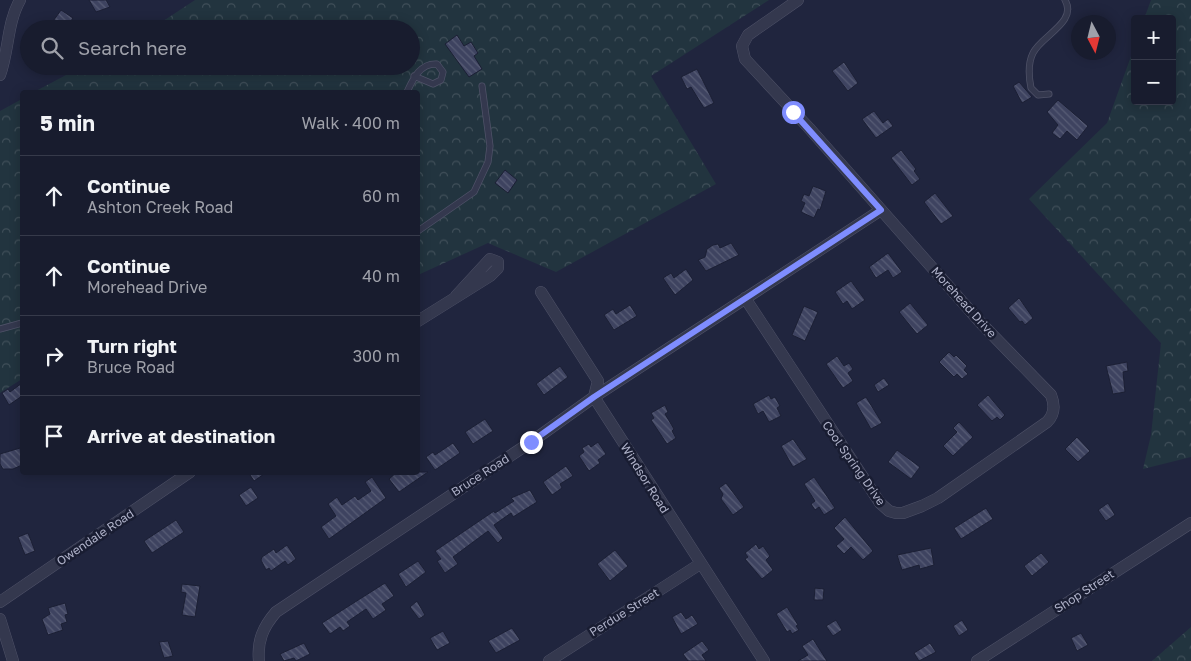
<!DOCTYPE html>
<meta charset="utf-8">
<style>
:root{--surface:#181c2e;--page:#25293a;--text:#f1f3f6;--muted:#9fa1aa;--line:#363a4a}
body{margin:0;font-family:"Golos Text",sans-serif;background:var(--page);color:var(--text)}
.controls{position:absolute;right:15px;top:15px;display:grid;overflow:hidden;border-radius:5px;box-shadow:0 2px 12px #0003}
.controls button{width:45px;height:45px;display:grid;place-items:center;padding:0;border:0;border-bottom:1px solid var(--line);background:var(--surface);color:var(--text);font:25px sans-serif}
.compass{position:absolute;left:1071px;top:15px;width:45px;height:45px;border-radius:50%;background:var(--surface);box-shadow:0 2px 12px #0003;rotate:173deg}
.stop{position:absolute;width:15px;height:15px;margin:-11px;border:4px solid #7f8dff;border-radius:50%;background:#fff}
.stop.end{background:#7f8dff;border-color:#fff;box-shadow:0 1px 5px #0008}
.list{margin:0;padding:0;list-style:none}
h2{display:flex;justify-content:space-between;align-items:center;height:65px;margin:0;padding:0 20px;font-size:21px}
h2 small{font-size:16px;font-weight:400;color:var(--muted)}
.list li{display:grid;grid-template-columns:32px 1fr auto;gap:15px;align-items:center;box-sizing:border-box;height:80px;padding:0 20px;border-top:1px solid var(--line)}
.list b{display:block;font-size:19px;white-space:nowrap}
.list p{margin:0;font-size:16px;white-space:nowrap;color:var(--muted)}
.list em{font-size:16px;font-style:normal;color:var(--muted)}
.icon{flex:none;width:28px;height:28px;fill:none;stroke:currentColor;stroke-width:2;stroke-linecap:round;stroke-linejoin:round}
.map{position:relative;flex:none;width:1191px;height:661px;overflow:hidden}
.search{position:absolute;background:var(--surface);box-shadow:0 2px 12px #0003;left:20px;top:20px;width:400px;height:55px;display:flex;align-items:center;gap:12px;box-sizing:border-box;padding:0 18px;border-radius:28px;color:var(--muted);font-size:19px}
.panel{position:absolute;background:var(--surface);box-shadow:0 2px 12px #0003;left:20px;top:90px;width:400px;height:385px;border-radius:5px}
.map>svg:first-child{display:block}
</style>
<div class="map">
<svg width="1191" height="661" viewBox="0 0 1191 661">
<defs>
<pattern id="forest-crowns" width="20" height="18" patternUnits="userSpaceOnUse" patternTransform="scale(1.25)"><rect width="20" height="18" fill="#22343f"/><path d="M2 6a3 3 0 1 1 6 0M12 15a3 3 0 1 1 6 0" fill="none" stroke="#404f59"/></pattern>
<pattern id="building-back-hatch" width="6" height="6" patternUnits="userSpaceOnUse" patternTransform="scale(1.25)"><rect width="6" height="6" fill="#3e4360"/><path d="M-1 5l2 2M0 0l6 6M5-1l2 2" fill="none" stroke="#575c75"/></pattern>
</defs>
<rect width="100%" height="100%" fill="#20253e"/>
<path fill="url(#forest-crowns)" d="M195,0H769L651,76L716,184L556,272L488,243L418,275V92H34L83,66H411V29H151Z
M1151,0H1191V457L1143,469L1151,435L1161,343L1029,199L1107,123L1135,45V101H1172V19H1144Z
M22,99V379L0,393V111Z
M1191,627V661H1152Z"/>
<path fill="url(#building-back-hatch)" stroke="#1b1f34" d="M89,0H106L110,7L96,12Z
M61,10L73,18L65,29H51L53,26L51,24Z
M457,35L464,46L471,42L478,53L474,56L482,69L469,77L445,44Z
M844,62L858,83L848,91L832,71Z
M697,69L714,103L704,108L691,87L687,89L681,77Z
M1019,82L1032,97L1022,103L1013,86Z
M1058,100L1088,126L1077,140L1067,131L1060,139L1052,133L1058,125L1047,112Z
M874,111L883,123L888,119L893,126L876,138L862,119Z
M901,150L916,169L914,171L920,179L912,185L891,158Z
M505,170L517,180L508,193L495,183Z
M813,186L826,191L820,210L818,209L814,218L801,212L805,203L801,201L804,194L809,196Z
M935,193L953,216L941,224L924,202Z
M731,243L739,255L706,271L698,260L705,257L707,249L713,245L718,244L720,248Z
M888,253L902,272L893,278L888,270L876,278L869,267Z
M686,269L693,280L675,295L663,278L671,273L674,278Z
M851,281L865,300L852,309L847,301L843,304L835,292Z
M1019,298L1033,318L1025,325L1022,321L1020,322L1008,308Z
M910,303L928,325L917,334L899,312Z
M630,305L637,316L614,330L604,315L613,309L616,314Z
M804,306L818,312L805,341L792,335Z
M949,352L954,357L956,355L967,366L964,370L968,374L962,379L957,374L954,377L939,362Z
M837,356L844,366L849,363L853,369L848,373L853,381L843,388L826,364Z
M1127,362L1128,371L1123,372L1125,392L1113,394L1106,366Z
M560,366L568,377L544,395L536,384Z
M884,378L889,385L878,392L874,385Z
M22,383V396L9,405L2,393L8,389L10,392Z
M769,395L771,399L775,397L780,406L777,408L781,416L769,422L763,411L758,414L753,404Z
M988,395L1005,415L1000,420L997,417L992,421L977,405Z
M866,397L882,423L871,429L856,403Z
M665,405L668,412L665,414L674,429L672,431L676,438L667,444L651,420L654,418L651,413Z
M485,419L493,431L473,444L465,432Z
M959,422L973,437L953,456L943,446L957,432L953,428Z
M1077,437L1090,451L1078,462L1065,449Z
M793,439L807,459L793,467L781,446Z
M598,442L606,454L598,460L600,463L589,471L579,456L584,452L582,448L589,444L591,447Z
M453,443L460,453L435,470L426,457L433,452L435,455Z
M20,448L22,465L13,469H3L0,464V454Z
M897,450L920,467L911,479L888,462Z
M566,466L573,476L560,484L562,488L552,495L543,482Z
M248,472H267L254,481Z
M397,472H428L399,492L389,479Z
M372,477L386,498L329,539L321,527L336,516L328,504L337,497L342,505L355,496L358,500L371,491L365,482Z
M814,477L835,508L824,515L819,507L815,510L811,504L815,501L804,484Z
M726,483L744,507L733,515L721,499L723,494L719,488Z
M251,487L258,498L246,506L239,495Z
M530,490L537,502L513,517L511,513L494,525L503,538L498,543L488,531L453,557L458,564L445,573L437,561L441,559L435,551L494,511L495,513L514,501L511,498Z
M1108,503L1115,515L1106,521L1098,510Z
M986,508L993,519L961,539L954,528Z
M845,517L873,551L863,560L851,547L844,554L836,546L844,539L834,528Z
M176,520L184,532L152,553L144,541Z
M28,533L35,551L25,555L18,537Z
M756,544L759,549L763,546L770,556L766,560L773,570L762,579L745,559L748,557L745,553Z
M287,545L296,559L288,565L285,561L271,571L269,568L266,570L261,560L262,557L274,549L276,553Z
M931,548L934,565L920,569L919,565L902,570L897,555Z
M615,550L628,566L610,581L597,564Z
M1041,553L1049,562L1032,576L1024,566Z
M418,561L426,572L406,587L398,574Z
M385,583L394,596L382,604L386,610L373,619L366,609L347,622L350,626L343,631L340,627L330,634L322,623Z
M182,584L200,586L195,617L182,615L186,593L181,592Z
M815,588L824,589L823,600H814Z
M417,601L425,615L419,619L410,607Z
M65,603L68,614L65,615L67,622L61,624L63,630L48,635L42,619L50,614L48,608Z
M787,607L798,625L796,626L799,630L792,634L790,630L787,632L776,614Z
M681,612L686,619L692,615L698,624L681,634L672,617Z
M836,620L842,630L833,636L826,626Z
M962,620L968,630L959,636L953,626Z
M512,628L520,640L496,653L488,641Z
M443,631L450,643L437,650L430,638Z
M1081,633L1088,645L1077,651L1071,638Z
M813,639L827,661H798L808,655L802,646Z
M168,641L173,656L164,658L159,642Z
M702,641L709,650L702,655L706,661H688L683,654Z
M304,643L310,654L296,661L294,658L284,661L280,654Z
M930,643L936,652L919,661L914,653Z"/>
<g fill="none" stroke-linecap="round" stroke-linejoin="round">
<defs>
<path id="service" d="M407,92C413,79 420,63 437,64L443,72L441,80L433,84L414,76
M1049,94L1038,95L1031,88C1029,78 1028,63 1033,53C1041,36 1078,22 1065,0
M418,231L474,192L488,162L490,146L482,86
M0,329L22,323"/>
<path id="minor" d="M0,75C9,50 7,23 20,0
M541,292L598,381L594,397L764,661
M745,298L880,503L889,511L896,513H903L922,506L938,498L1047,422C1055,414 1055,405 1051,395L980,322L809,128L745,59L742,46L748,35L798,0
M418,321L490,276L498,268V262L490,259L456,296
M0,602L190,472
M0,619L13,661
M259,661C257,641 263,627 276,612L531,442L594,397L881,210
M549,661L700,564
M977,661L1191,523"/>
</defs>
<use href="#service" stroke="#4f5268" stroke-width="7"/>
<use href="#minor" stroke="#4f5268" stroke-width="12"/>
<use href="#service" stroke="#34384e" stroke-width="5.5"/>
<use href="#minor" stroke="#34384e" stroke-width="11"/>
</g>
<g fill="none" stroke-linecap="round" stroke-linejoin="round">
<path stroke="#7f8dff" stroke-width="6" d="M531,442L594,397L881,210L793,112"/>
</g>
<g text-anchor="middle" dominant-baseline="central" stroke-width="5" stroke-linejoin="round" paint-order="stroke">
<g font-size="12" fill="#afb2c9" stroke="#191d32">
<text transform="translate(964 302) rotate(48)">Morehead Drive</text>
<text transform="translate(854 463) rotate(55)">Cool Spring Drive</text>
<text transform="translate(480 475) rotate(-33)">Bruce Road</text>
<text transform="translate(645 478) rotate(58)">Windsor Road</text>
<text transform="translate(95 537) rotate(-34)">Owendale Road</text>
<text transform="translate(1084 591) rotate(-33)">Shop Street</text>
<text transform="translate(624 612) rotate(-32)">Perdue Street</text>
</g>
</g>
</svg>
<div class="controls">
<button>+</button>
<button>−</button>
</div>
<svg class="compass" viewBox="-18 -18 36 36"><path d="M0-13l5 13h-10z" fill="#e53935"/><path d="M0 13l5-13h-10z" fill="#9fa1aa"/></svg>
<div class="stop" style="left:793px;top:112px"></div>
<div class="stop end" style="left:531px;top:442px"></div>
<div class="search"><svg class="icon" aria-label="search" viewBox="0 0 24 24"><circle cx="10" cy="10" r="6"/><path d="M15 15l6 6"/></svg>Search here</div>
<section class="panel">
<h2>5 min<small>Walk · 400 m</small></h2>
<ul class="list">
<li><svg class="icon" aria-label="ahead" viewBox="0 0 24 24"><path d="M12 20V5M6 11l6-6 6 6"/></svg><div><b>Continue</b><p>Ashton Creek Road</p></div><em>60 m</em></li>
<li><svg class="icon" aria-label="ahead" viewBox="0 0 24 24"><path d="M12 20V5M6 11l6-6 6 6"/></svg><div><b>Continue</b><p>Morehead Drive</p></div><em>40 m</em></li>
<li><svg class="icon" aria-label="right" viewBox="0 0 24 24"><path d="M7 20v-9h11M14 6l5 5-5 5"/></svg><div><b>Turn right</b><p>Bruce Road</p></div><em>300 m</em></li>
<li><svg class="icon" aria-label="arrive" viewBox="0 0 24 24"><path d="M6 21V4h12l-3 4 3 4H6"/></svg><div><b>Arrive at destination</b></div></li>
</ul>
</section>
</div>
